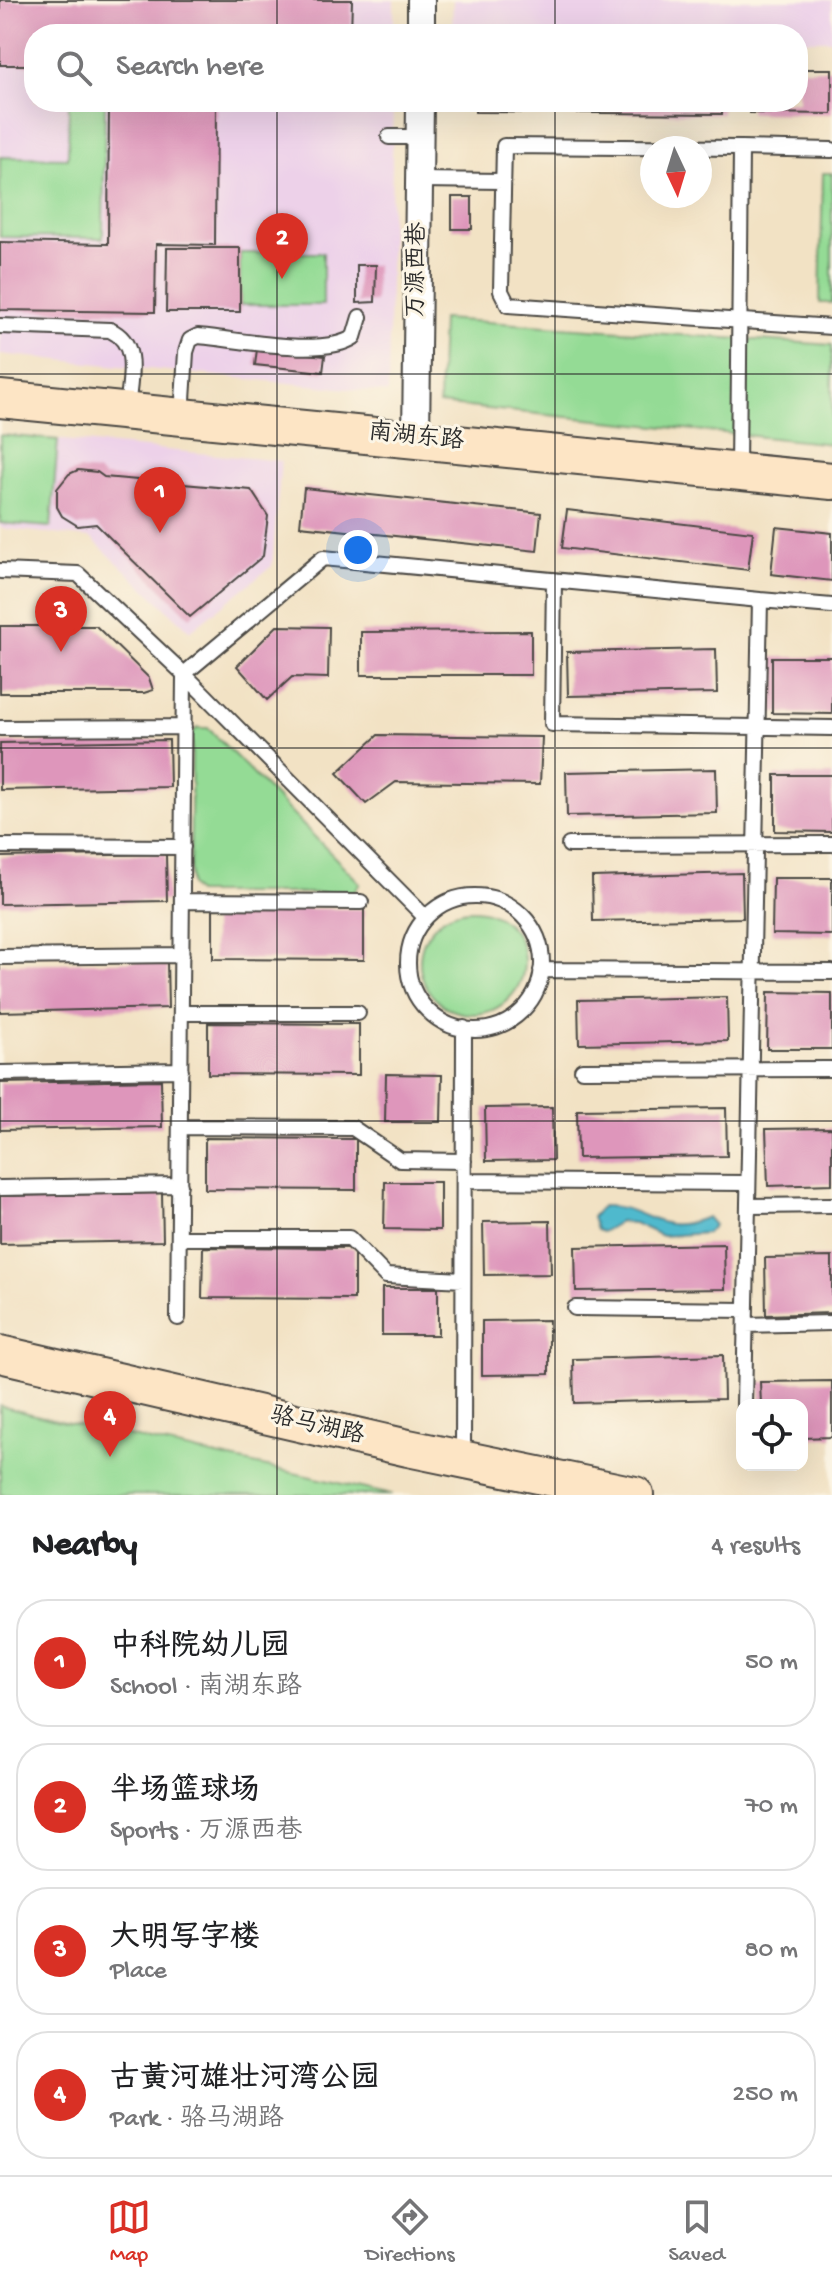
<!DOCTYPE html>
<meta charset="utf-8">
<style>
:root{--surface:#fff;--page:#f2f2f2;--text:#202124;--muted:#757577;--line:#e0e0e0;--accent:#d93025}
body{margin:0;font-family:"Gochi Hand","LXGW WenKai TC",sans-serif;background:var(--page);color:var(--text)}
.controls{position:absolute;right:24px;bottom:24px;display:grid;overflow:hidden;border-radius:16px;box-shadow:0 8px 32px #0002}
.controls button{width:72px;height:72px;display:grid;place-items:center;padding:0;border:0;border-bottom:2px solid var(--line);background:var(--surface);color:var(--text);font:40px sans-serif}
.compass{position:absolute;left:640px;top:136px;width:72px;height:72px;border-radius:50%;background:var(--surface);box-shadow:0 8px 32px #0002;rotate:176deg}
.you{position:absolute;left:358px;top:550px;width:28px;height:28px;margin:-20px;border:6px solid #fff;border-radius:50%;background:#1a73e8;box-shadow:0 0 0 12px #1a73e833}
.badge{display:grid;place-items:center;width:52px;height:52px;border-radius:50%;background:var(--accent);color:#fff;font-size:26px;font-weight:700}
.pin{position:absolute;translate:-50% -66px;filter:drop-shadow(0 2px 4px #0008)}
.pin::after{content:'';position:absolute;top:42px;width:28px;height:24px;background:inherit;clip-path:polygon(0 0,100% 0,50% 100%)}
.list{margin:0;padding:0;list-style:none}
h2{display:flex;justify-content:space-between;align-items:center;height:104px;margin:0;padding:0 32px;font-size:34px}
h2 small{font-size:26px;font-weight:400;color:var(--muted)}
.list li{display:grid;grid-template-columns:52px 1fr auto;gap:24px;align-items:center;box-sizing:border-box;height:128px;margin:0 16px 16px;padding:0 16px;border:2px solid var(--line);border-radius:32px}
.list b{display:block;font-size:30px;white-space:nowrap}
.list p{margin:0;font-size:26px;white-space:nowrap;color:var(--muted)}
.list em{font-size:26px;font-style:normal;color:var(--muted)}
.icon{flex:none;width:44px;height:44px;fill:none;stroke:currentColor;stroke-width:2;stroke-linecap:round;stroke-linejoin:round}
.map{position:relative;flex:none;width:832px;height:1495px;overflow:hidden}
.search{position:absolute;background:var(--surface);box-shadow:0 8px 32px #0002;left:24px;right:24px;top:24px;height:88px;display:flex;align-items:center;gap:20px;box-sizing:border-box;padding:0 28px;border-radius:32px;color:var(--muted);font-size:30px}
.sheet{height:680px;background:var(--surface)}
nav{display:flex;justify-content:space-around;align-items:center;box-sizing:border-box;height:112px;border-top:2px solid var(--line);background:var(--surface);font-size:22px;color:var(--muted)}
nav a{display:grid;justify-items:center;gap:4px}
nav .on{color:var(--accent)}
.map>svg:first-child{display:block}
</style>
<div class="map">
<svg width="832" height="1495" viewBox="0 0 832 1495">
<rect width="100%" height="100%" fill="#fcf5e5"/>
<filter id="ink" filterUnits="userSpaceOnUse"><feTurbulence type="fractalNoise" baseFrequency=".0125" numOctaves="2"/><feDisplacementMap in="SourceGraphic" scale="16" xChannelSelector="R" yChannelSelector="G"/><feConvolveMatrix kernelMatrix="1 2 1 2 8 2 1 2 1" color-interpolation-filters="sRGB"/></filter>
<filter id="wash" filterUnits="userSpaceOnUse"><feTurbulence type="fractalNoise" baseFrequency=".006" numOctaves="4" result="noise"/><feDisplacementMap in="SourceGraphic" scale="32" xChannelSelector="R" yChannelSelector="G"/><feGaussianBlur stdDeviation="1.8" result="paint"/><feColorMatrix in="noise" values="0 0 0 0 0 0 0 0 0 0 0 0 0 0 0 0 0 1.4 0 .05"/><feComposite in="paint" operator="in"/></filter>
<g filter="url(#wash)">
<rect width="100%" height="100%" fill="#f2e2c4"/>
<path fill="#edd1e9" d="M0,0H394V34H34V102H393L388,393L0,354Z
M453,0H832V40H798V34H452Z
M0,434L281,461L272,566L190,631L91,538L0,528Z"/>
<path fill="#94db95" stroke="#608360" stroke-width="2" d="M69,102H105L103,238L0,237V157L68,158Z
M823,173H832V303H820Z
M240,253H323V305H240Z
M442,319L832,345V444L439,404Z
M0,435L58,440L51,527L0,523Z
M197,728H208L360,883L353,893H196L190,886L192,734Z
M420 962a52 52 0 1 1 104 0a52 52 0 1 1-104 0Z
M0,1406L47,1418L392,1495H0Z"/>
<path fill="#4fb9cd" stroke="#3d727c" stroke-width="2" d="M602,1206C646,1204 655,1239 707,1217L714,1225L707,1233L662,1236L634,1223L619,1222L602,1232L596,1230L592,1217Z"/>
<g id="blocks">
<path fill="#de96bb" d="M0,0H352L351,34H34V65H0Z
M798,69H832V114L750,113V102H798Z
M109,102H216L215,245L156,244L155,312L0,310V242L108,244Z
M475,102H723L722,114L475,112Z
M452,197H472V229H452Z
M167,248H240V312H166Z
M357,265H376L375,302L357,303Z
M257,349L325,356L323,372L255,365Z
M78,470L97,472L104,477L251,490L268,516L263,556L190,617L96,524L78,526L62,516L57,507V489L69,474Z
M304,488L541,513L537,551L300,526Z
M567,510L753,532L748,570L562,548Z
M776,527L832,533V581L771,574Z
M0,626H96L149,678L153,690L144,693H0Z
M277,626L329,627L328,678L292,677L267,700L237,666Z
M531,631V675H361V632Z
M716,649L717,693L568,696L567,652Z
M772,657H832V714L772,713Z
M378,735L542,737L540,784L396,782L366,804L337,773Z
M169,740L170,787L0,790V743Z
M716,769L717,813L567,816L566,772Z
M775,775H832V832L775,831Z
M166,854L167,901L0,904V857Z
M742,873L743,918L593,921L592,877Z
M773,878H832V935L772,934Z
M213,908L364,909V960L213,959Z
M167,961L168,1008L0,1012V964Z
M768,992L832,993V1049H767Z
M727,997L728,1041L579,1044L578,1000Z
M208,1023L359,1024V1075L208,1074Z
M386,1074L442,1075L441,1122H385Z
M161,1080L162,1127L0,1130V1083Z
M552,1107L553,1160L486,1161L485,1108Z
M726,1108L727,1156L578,1158L577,1110Z
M832,1128V1184L768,1186L766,1129Z
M205,1138L356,1139V1190L205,1189Z
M385,1182H440V1230L384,1229Z
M162,1193L163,1241L0,1244V1196Z
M550,1221L551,1274L484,1275L483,1222Z
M724,1244L725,1289L576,1291L575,1247Z
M203,1247L354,1248V1299L202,1298Z
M832,1257V1313L766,1315L765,1258Z
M382,1288H438V1335H382Z
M549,1320V1374L482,1375V1321Z
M723,1355L724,1399L574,1403L573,1359Z
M832,1381V1437L802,1438V1405H761L760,1382Z"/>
</g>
</g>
<g filter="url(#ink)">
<use href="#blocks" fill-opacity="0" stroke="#494642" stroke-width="2"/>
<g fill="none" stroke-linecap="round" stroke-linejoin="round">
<defs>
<path id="lane" d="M389,137H420
M741,148L504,146L501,291L508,305L832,327
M419,180L503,181
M0,326L110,330C141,344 129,381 127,410
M182,416L186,352L190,340L198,336C236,339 323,358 354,337L360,317
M738,471L741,148L832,150
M0,571L78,574L184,674L425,917
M554,580L552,724L832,728
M760,600L832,606
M0,728L184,727
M569,845L832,844
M0,846L183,847
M408 963a67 67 0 1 1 134 0a67 67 0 1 1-134 0Z
M182,901L361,902
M0,957L182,955
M541,970L832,972
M181,1013H358
M582,1070L832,1069
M0,1073L181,1070
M180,1127L353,1128L400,1160L464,1161
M464,1181L748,1183
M0,1188L180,1185
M748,1206L832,1205
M179,1238H349L386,1276L463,1280
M575,1308L746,1310
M178,1318L184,674L323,558L760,600L744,1405
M746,1325L832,1323
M463,1459L464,1028"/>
<path id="street" d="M421,34V0
M416,437L420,102"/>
<path id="secondary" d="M0,399L832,481
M0,1354L408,1448L635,1495"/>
</defs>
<use href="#lane" stroke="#494642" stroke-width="18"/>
<use href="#street" stroke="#494642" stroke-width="30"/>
<use href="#secondary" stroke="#494642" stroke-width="40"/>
<use href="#lane" stroke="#fff" stroke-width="14"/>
<use href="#street" stroke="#fff" stroke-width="26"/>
<use href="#secondary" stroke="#fde5c5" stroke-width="36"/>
</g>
</g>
<path fill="none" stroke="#2b2b2b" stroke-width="2" stroke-opacity="0.55" d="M277,0V34M555,0V34M277,102V1495M555,102V1495M0,374H832M0,748H832M0,1121H832"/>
<g text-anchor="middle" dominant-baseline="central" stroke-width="6" stroke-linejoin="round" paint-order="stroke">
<g font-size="24" fill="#2b2b2b" stroke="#fcf5e5">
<text transform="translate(418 270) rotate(-89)">万源西巷</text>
<text transform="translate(416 438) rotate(6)">南湖东路</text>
<text transform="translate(317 1427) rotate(13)">骆马湖路</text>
</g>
</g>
</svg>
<div class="controls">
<button><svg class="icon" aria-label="locate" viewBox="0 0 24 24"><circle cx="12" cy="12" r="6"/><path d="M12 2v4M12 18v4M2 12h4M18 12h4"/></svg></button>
</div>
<svg class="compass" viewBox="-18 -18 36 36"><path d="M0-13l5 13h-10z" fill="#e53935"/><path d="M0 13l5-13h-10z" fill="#757577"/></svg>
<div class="you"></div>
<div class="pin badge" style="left:160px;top:533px">1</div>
<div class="pin badge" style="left:282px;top:279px">2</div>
<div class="pin badge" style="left:61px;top:652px">3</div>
<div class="pin badge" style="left:110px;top:1457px">4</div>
<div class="search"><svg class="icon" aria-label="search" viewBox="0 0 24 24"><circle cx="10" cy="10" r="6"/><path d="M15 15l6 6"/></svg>Search here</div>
</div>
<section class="sheet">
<h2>Nearby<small>4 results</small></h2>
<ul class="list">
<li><span class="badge">1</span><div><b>中科院幼儿园</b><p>School · 南湖东路</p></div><em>50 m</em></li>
<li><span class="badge">2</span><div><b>半场篮球场</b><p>Sports · 万源西巷</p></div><em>70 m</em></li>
<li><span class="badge">3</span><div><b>大明写字楼</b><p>Place</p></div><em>80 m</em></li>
<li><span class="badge">4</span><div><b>古黄河雄壮河湾公园</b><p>Park · 骆马湖路</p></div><em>250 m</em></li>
</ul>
</section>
<nav>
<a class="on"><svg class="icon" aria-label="map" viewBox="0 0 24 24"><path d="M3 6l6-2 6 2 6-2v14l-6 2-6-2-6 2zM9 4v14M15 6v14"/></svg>Map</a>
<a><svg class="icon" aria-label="directions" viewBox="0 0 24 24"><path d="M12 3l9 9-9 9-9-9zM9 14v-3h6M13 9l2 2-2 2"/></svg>Directions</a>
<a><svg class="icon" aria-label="saved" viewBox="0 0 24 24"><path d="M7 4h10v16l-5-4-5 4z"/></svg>Saved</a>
</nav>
